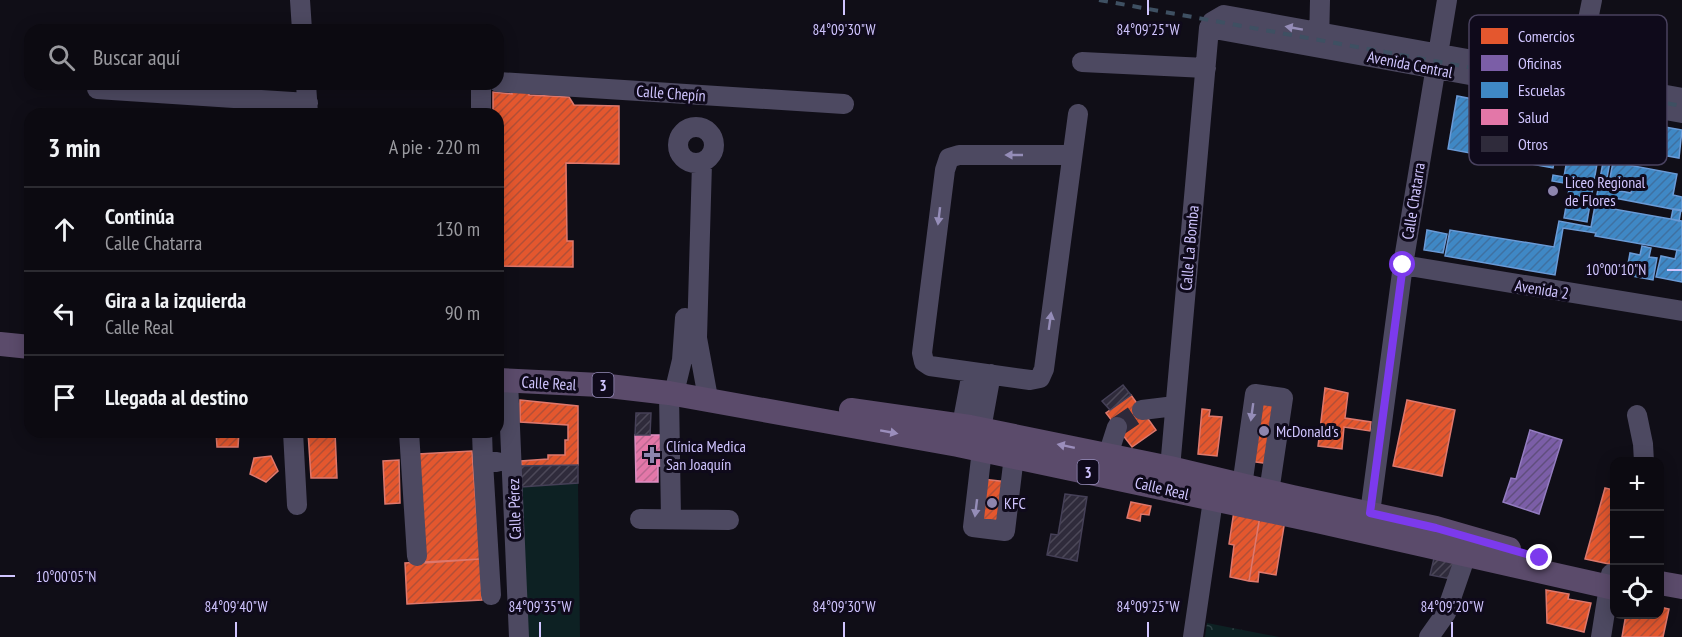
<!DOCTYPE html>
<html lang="es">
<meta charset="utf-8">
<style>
:root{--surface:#0c0a11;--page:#15131a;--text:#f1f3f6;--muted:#9a9a9f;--line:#2c2b31}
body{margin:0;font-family:"PT Sans Narrow",sans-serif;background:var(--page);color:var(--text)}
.controls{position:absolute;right:18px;bottom:18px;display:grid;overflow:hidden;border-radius:12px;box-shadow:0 3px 15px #0003}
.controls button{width:54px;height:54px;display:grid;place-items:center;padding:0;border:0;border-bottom:2px solid var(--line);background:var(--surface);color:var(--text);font:30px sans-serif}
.stop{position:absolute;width:18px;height:18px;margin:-14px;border:4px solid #7c3aed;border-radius:50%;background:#fff}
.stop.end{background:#7c3aed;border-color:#fff;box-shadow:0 2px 6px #0008}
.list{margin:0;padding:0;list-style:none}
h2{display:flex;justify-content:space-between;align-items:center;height:78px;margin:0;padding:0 24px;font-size:26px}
h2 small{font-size:20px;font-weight:400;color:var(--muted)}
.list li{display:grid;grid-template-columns:39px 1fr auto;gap:18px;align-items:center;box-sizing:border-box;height:84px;padding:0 24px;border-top:2px solid var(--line)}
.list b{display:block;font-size:22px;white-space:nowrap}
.list p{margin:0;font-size:20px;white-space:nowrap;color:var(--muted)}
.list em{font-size:20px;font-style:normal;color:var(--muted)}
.icon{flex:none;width:33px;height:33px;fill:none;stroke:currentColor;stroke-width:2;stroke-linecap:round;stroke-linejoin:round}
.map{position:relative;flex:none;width:1682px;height:637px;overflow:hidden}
.search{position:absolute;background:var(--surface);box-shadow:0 3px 15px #0003;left:24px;top:24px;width:480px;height:66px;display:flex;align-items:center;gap:15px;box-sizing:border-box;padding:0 21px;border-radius:18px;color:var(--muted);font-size:22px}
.panel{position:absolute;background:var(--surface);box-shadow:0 3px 15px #0003;left:24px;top:108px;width:480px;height:330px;border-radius:18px}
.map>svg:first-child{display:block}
</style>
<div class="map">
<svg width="1682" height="637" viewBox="0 0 1682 637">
<defs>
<pattern id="forest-crowns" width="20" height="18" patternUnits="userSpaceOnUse" patternTransform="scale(1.5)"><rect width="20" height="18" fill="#0d2123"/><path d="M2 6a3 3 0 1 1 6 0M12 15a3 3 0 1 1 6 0" fill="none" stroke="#2f4044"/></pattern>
<pattern id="shops-hatch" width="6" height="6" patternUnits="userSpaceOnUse" patternTransform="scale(1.5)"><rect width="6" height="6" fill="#e4572e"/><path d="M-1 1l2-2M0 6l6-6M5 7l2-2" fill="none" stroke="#b24f37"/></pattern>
<pattern id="offices-hatch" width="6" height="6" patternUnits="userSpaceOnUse" patternTransform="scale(1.5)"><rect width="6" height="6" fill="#7b5ea7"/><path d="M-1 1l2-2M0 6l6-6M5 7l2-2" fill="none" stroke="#604e7e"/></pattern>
<pattern id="schools-hatch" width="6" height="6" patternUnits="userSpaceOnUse" patternTransform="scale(1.5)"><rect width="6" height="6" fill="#3f88c5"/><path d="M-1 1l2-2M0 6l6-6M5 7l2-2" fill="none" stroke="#3f71a1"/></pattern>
<pattern id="health-hatch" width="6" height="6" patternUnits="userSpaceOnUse" patternTransform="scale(1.5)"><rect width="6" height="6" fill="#e377a8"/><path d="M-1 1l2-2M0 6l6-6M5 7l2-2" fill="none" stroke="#ba6891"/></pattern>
<pattern id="building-hatch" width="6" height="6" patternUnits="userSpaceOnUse" patternTransform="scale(1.5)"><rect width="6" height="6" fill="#2f2b3b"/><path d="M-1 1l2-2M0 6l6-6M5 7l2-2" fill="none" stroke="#4c4858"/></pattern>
</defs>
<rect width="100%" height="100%" fill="#100e17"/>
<path fill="#0d2123" d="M578,483L580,637H524L521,487Z"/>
<path fill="url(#forest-crowns)" d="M1207,623L1279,637H1205Z"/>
<path fill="url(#shops-hatch)" stroke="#de786d" stroke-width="1.5" d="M512,91L529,92V95L569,97L574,105L619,106V164L566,163L567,241H573V267L498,266V114H493V92L512,94Z
M1325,388L1348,393L1345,418L1371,422L1370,431L1344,427L1342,449L1318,446Z
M1131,395L1156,430L1132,447L1106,413Z
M1258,398L1279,401L1270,464L1249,461Z
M520,400L578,406V465L522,466L521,461L548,459V455H565V440H568V425L520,422Z
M1407,400L1455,410L1442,476L1393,466Z
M1202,409L1210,410L1209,416L1222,417L1217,456L1198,454Z
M216,432H239L238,447H217Z
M308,432H335L337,478H311Z
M472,451L480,559L425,563L418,454Z
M271,456L278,471L266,482L250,474L254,458Z
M399,460L400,503L385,504L383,461Z
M982,479L1008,482L1003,527L976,525Z
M1605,488L1614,490V565L1585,559Z
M1131,502L1151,506L1149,515L1141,514L1140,521L1127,518Z
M1234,511L1260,516L1249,581L1230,577L1234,545L1229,544Z
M1260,516L1285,520L1276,575L1259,572L1258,582L1249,581Z
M480,559L482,600L407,604L405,563Z
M1546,590L1569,594L1568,599L1591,603L1584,632L1547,623Z
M1660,607L1669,609L1663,637H1622L1626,614H1660Z"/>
<path fill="url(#offices-hatch)" stroke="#947dc1" stroke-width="1.5" d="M1530,430L1562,440L1539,514L1503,502L1511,478L1516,479Z"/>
<path fill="url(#schools-hatch)" stroke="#6a9ad6" stroke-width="1.5" d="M1479,95L1567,111L1562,134L1568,135L1574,102L1587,104L1586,113L1682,130L1679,158L1613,146L1605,188L1631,193L1632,187L1609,183L1613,162L1677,174L1673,195L1682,197V211L1604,196L1602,207L1682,221V251L1595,236L1596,233L1563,228L1555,275L1445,256L1450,230L1554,247L1559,221L1591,227L1604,157L1592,154L1594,143L1576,140L1574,154L1598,158L1587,222L1564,218L1570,184L1552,181L1553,175L1564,177L1569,148L1557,145L1553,168L1448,149L1457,96L1478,100Z
M1673,209L1681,210L1679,221L1671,219Z
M1427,230L1447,234L1443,253L1424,250Z
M1642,246L1651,248L1649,257L1657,258L1653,280L1626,275L1630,253L1640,255Z
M1677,250L1682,251V282L1656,277L1661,256L1675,259Z"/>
<path fill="url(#health-hatch)" stroke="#dd8ec2" stroke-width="1.5" d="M635,435H663L668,466H658V482H636Z"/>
<path fill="url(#building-hatch)" stroke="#454057" stroke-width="1.5" d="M1123,385L1131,395L1110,410L1102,401Z
M636,413H651L650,435H635Z
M578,465V483L521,487L520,466Z
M1065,494L1087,497L1077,561L1047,555L1051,534L1058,535Z
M1434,558L1460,563L1456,580L1430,575Z"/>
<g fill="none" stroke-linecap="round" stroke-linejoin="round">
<path stroke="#2d293a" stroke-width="20" stroke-dasharray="20 10" stroke-linecap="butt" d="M1117,427L1142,410"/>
<path stroke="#4d4961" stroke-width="20" d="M300,0L302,30
M1209,28L1682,113
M1319,44L1320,0
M1082,62L1206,68
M498,82L844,104
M306,84L308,114
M481,84V114
M97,89L308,103
M1574,89L1592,0
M678 145a18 18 0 1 1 36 0a18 18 0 1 1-36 0Z
M1072,155H959L949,158L945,170L922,353L924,362L930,366L1030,380L1040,378L1044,369L1078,114
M702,163L697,338L708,398
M1403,265L1682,311
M508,381L519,637
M669,393L671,519
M674,393L682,360L685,318
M1142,410L1175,406
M1637,415L1643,444L1644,462
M962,425L972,372
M981,429L991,374
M293,432L297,505
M409,432L417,556
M482,432L483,462H497
M982,450L973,527L1005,531L1014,456
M1108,455L1117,427
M483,462L491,595
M1170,468L1209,28L1212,22L1224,15L1682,98
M1242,486L1255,394L1283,398L1269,492
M1370,513L1403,265L1447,0
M640,519L729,520
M1193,637L1213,500
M1429,637L1446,613L1466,555
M1601,637L1611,574"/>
<path stroke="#5b4b6b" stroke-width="24" d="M0,344L30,347
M498,380L600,385L669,393L958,445L1317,521L1614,588
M851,410L970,427L1170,468L1292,497L1436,528L1509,549
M1660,583L1682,587"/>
<path stroke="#3e5062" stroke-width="4" stroke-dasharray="9 8" stroke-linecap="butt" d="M1099,0L1682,106"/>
</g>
<defs><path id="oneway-solid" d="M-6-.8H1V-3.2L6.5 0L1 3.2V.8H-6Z" transform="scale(1.5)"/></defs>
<g fill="#958db8">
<use href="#oneway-solid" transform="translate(1294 28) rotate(-170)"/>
<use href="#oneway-solid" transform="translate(1014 155) rotate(-180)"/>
<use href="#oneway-solid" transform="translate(939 216) rotate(97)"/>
<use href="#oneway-solid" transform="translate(1050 321) rotate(-82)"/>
<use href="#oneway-solid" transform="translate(1252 412) rotate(98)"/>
<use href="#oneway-solid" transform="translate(976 508) rotate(97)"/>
</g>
<g fill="#9b8ebc">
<use href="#oneway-solid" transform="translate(889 432) rotate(10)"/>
<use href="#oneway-solid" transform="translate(1066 446) rotate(-168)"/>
</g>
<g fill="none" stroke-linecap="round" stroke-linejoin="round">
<path stroke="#7c3aed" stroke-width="8" d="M1403,265L1370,513L1436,528L1540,558"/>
</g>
<path fill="none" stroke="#d0c5ff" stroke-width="2" d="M844,0V15M1148,0V15M1667,270H1682M0,576H15M236,622V637M540,622V637M844,622V637M1148,622V637M1452,622V637"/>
<g fill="#8d85ae" stroke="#0f0a1b" stroke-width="2">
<circle cx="1553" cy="191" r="6"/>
<circle cx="1264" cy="431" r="6"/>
<path d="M649 446h6v6h6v6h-6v6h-6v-6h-6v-6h6z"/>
<circle cx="992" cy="503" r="6"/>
</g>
<g text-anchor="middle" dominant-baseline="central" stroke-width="6" stroke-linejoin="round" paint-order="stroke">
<g fill="#0f0a1b" stroke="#968dbb" stroke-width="1.5">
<rect x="592.5" y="373" width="21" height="24" rx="4.5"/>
<rect x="1077.5" y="460" width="21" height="24" rx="4.5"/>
</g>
<g font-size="15" font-weight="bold" fill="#d0c5ff">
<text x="603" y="385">3</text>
<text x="1088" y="472">3</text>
</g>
<g font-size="16" fill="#d0c5ff" stroke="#0f0a1b">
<text transform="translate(1410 64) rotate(11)">Avenida Central</text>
<text transform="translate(671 93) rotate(4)">Calle Chepín</text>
<text transform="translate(1413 201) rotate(-81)">Calle Chatarra</text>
<text transform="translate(1189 248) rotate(-85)">Calle La Bomba</text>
<text transform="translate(1542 289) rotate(9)">Avenida 2</text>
<text transform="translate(549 383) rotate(3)">Calle Real</text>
<text transform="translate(1162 488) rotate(13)">Calle Real</text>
<text transform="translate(514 509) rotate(-92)">Calle Pérez</text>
</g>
<g font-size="16" fill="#d0c5ff" stroke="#0f0a1b" text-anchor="start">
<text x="1565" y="182">Liceo Regional<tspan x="1565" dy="18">de Flores</tspan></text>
<text x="1276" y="431">McDonald's</text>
<text x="666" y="446">Clínica Medica<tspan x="666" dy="18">San Joaquín</tspan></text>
<text x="1004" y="503">KFC</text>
</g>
</g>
<rect x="1469" y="15" width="198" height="150" rx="9" fill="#0f0a1b" stroke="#49425f" stroke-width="1.5"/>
<rect x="1481" y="28" width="27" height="16" fill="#e4572e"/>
<rect x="1481" y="55" width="27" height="16" fill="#7b5ea7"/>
<rect x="1481" y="82" width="27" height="16" fill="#3f88c5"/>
<rect x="1481" y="109" width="27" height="16" fill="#e377a8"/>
<rect x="1481" y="136" width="27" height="16" fill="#2f2b3b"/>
<g font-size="16" fill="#d0c5ff">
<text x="1518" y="42">Comercios</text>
<text x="1518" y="69">Oficinas</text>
<text x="1518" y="96">Escuelas</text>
<text x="1518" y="123">Salud</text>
<text x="1518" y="150">Otros</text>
</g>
<g font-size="15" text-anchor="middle" fill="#d0c5ff" stroke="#0f0a1b" stroke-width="6" stroke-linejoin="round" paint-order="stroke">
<text x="844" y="35">84°09'30"W</text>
<text x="1148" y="35">84°09'25"W</text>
<text x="1616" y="275">10°00'10"N</text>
<text x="66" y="582">10°00'05"N</text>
<text x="236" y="612">84°09'40"W</text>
<text x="540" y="612">84°09'35"W</text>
<text x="844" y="612">84°09'30"W</text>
<text x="1148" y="612">84°09'25"W</text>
<text x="1452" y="612">84°09'20"W</text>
</g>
</svg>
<div class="controls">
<button>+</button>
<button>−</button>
<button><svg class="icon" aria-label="locate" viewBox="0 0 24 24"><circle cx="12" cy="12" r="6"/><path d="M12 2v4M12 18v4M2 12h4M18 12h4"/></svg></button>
</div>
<div class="stop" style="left:1403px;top:265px"></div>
<div class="stop end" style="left:1540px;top:558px"></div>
<div class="search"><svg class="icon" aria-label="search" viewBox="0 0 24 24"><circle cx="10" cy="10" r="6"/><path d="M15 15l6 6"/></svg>Buscar aquí</div>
<section class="panel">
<h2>3 min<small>A pie · 220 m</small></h2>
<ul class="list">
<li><svg class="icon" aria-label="ahead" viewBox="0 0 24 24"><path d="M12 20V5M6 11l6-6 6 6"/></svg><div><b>Continúa</b><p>Calle Chatarra</p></div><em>130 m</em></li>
<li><svg class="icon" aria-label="left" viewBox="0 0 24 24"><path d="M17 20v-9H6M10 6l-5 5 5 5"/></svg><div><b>Gira a la izquierda</b><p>Calle Real</p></div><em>90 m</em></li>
<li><svg class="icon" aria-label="arrive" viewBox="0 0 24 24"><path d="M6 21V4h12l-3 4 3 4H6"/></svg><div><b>Llegada al destino</b></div></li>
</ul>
</section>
</div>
